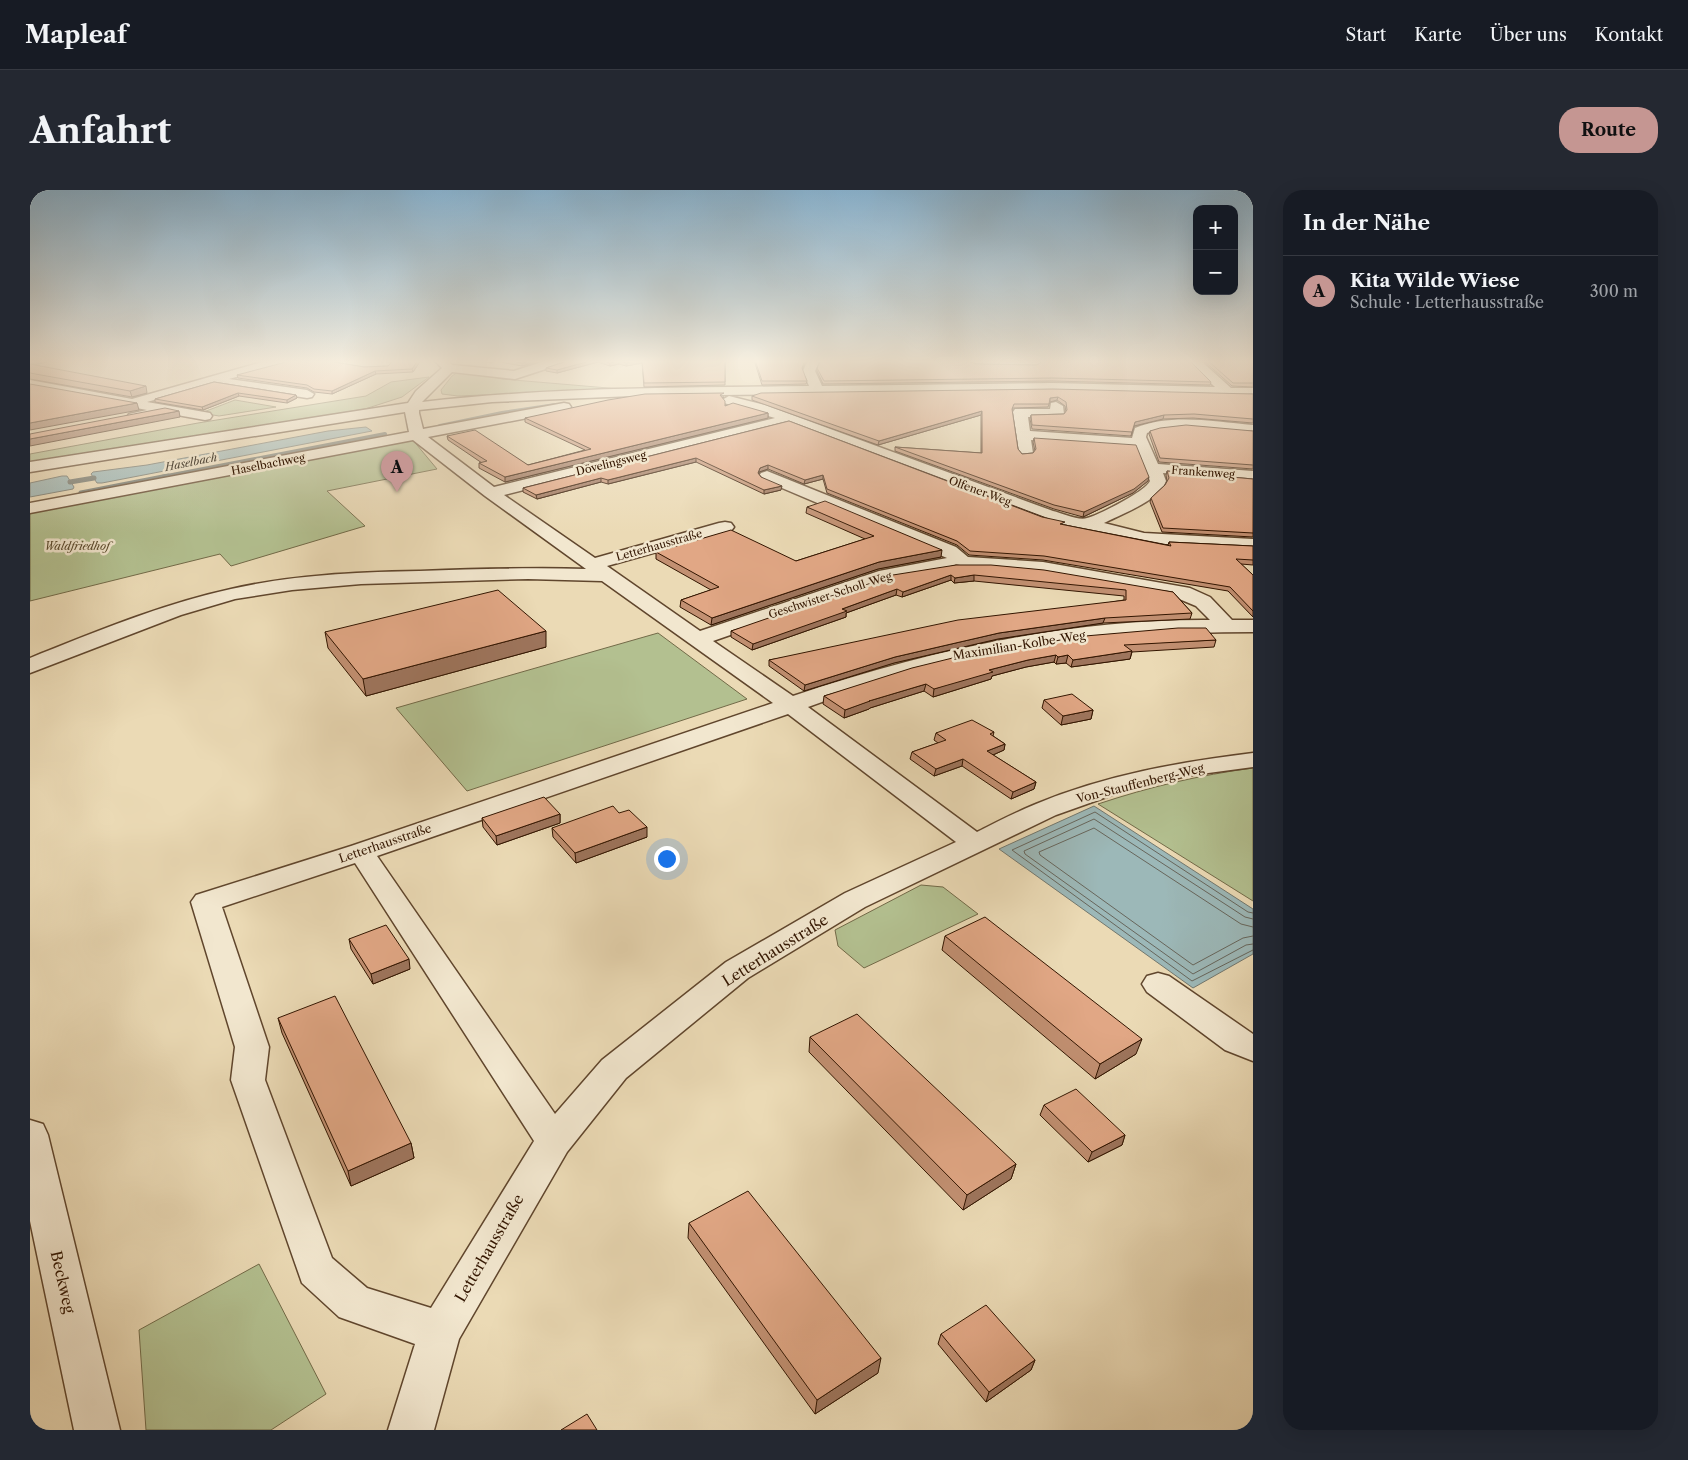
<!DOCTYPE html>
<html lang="de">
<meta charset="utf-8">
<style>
:root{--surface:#171b24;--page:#242831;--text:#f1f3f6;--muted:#9ea1a6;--line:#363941;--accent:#c59692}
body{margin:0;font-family:"Libre Caslon Text",serif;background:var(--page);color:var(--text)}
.controls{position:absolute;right:15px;top:15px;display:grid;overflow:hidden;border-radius:10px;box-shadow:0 5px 20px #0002}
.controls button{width:45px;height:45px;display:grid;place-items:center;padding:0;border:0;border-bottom:1px solid var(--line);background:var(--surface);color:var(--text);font:25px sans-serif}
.you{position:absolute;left:636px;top:668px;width:18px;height:18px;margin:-12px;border:4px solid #fff;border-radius:50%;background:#1a73e8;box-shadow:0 0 0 8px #1a73e833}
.badge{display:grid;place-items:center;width:32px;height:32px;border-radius:50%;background:var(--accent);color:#111;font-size:16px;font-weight:700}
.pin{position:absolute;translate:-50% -41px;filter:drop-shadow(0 1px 2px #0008)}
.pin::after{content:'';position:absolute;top:26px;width:18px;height:15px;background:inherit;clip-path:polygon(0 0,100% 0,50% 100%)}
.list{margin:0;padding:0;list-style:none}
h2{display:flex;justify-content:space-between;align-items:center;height:65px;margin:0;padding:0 20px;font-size:21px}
h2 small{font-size:16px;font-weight:400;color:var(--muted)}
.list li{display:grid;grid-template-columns:32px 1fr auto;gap:15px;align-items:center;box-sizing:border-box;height:70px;padding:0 20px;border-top:1px solid var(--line)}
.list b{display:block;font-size:19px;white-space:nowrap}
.list p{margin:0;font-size:16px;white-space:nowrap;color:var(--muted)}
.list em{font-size:16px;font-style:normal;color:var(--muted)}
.map{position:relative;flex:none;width:1223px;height:1240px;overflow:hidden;border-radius:20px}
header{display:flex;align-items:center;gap:30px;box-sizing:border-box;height:70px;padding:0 25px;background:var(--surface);border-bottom:1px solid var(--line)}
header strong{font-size:24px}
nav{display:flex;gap:28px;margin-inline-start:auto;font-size:18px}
.intro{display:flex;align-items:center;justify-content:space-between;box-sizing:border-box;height:120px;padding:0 30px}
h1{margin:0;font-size:35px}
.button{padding:12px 22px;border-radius:20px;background:var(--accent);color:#111;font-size:18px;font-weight:700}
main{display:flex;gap:30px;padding:0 30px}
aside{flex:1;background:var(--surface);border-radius:20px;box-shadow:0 5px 20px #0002}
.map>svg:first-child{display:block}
</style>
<header>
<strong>Mapleaf</strong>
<nav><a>Start</a><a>Karte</a><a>Über uns</a><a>Kontakt</a></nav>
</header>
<div class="intro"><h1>Anfahrt</h1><a class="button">Route</a></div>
<main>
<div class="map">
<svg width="1223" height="1240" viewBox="0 0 1223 1240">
<rect width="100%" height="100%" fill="#ebdab5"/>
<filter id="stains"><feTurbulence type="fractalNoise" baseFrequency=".004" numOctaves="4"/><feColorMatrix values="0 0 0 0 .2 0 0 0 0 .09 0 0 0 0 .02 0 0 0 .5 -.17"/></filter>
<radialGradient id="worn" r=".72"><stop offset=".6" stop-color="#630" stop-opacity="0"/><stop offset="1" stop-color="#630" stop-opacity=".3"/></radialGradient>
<path fill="#b3c090" stroke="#726a48" d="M428,182H439L472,189L590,199L428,206L412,204L411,200L422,186Z
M399,187L372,207L335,219L0,275V264L168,233L336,206L361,192Z
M205,210L246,217L189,226L171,223Z
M382,249L407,279L297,301L335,336L201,376L190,364L0,411V323Z
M628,443L717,509L437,601L366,518Z
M1223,578V711L1068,614C1119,597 1170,585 1223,578Z
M891,695L913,697L948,724L834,778L808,756L805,740Z
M229,1074L296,1204L241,1240H116L109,1140Z"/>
<path fill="#9cb8b8" stroke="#72776e" d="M336,237L342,241L72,293H67L61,284L63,282L117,275L298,241Z
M32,286H37L44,297L43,299L0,307V293Z
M1064,616L1223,719V764L1163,798L969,659Z"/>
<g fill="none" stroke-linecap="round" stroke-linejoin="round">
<path stroke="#67665c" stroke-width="1" d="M1223,723L1218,722L1065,622L982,660L1162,791L1223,760
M1223,729L1215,727L1064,629L994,661L995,664L1163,784L1216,755L1223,754
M1223,737L1211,734L1064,638L1009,662L1010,665L1163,775L1213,748L1223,746"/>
<path stroke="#72776e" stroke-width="4" d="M410,236L472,223L525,215
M132,287L355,244"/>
<path stroke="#72776e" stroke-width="5" d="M40,292L64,288
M51,303L138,286"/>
<defs>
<path id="minor" d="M239,170H258L256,173L199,189L277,200L284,204L282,207L277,208L184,193L117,212L180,223L182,226L180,229L175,230L136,223L104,231L97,227L99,224L117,220L0,198V190L102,209Z
M303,170L356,171L362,175C354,183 317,175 305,173Z
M404,170H417L422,175L484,181L518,170H536L534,173L485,189L422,182L392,212C521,197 650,198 779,196L773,181L778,170H790L785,181L792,196L1022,193L1185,197L1157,170H1170L1201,198H1223V206L1022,201L602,206L462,212L389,220V223L393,239L534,213L539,214L541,217L539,220L534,221L398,247L464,297L745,228L694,213L692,210L699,206L735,215L1023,321C1032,323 1049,331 1057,328C1069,325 1116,301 1120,291L1106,257L1001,250L1003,263L1001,266H991L989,263L983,222L985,219H1020L1021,213L1026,212L1033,216L1034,224L1032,227H998L1000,241L1102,248L1105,238C1142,223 1184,232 1223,235V243C1192,241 1146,231 1117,243L1116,247L1128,274L1223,281V291L1133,283L1136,291C1130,310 1092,324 1074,333L1114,343L1223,349V359L1114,353L1012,329L759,233L474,305L565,368L689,333L695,332L701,333L704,337L701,341L577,376L670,441L849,381L917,368L731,289L729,286L731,283L737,281L926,357L938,367L1013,372L1160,398L1180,407L1202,430H1223V442C1119,442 1017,450 915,474C868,485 823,501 778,517L947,642C967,632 986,622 1006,614C1075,585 1150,572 1223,563V577L1156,586L1085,604L1026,625L835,717L718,788L596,888L537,962L429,1149L404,1240H358L385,1154L309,1127L272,1093L201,890L205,857L161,712L166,705L321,656L743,513L572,391L498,389L331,394L262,400L205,409L151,425L0,483V468C65,442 132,414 201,399C262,385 326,382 389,381C445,379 500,377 556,379L455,306L383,250L0,323V313L379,242L375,222L0,282V272L378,213L386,201L412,178ZM925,378H960L1013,383L1142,406L1166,416L1180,430C1037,429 898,461 763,506L683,451L862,389ZM758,524L926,652L815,703L696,772L572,870L525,924L347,666ZM325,673L504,951L401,1118L337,1098L302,1068L235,890L239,857L192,717Z
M940,170H1011L1012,172L1006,176L945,175L941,174Z
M1128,783L1139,786L1223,844V871L1195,860L1117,802L1112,794L1117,786Z
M0,930L13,934L18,945L90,1240H44L0,1031Z"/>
</defs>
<use href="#minor" stroke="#60462d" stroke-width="3"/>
<use href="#minor" fill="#f2e7cf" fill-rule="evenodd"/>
</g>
<path fill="#c29072" stroke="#321500" d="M0,170L5,175L117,203L102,207L0,189Z
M212,170H233L225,172Z
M357,170H391L383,182L346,184L302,204L284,202L277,198L208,188L207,185L304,172L334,177L358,176L362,173Z
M448,170H512L492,176L465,171L461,173Z
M535,170H695V195L614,197L612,173L596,176L589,174L580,176L568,172L527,183L516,181V178L534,172Z
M724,170H776L772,180L777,191L776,194L732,195Z
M1013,170H1159L1181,192L1180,195L1022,191L793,194L787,181V178L941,172L946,174L1007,175L1013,171Z
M1173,170H1223V197L1202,196Z
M184,192L266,205L267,208L257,213L209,206L173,220L125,212V209Z
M1223,204V233L1163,228L1133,229L1104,236L1101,246L1002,239L1000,229L1001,225L1034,224L1036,222L1035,216L1027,210L1020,212L1018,217L983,218L982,220L988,259L992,264L1003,263L1005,261L1003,252L1004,248L1118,291L1103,303L1053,327L1024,319L865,261V257L951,263V225L848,255L722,210V206Z
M694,207L692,208L695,216L738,223V228L475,292L449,278V273H452L418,250L417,246L498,275L555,260L495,232V228Z
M759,231L1035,335L1138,355L1139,352L1223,356V375L1211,374L1223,385V427L1198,401L1013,370L939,365L927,355L797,303L793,289L774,294L738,279L729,282V284L731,287L751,300L734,304L666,272L578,294L571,292L507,309L493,302V298Z
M1120,241H1223V279L1129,272L1119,244Z
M1137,281L1223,289V347L1132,342L1120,312L1121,308L1135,295L1137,291L1136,285Z
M777,317L911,367L848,379L681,435L650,417L651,410L681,400L626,369V362L766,371L835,349L776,323Z
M926,375L1143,402L1162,423L1160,429L1073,433L968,449L864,473L774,501L739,476V470L1094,410V406L944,391L924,393L921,390L872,407L866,405L816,423V427L722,460L701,447V441Z
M295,442L516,457L336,506L298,458Z
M1186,450L1184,457L1102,462L1100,469L1041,477L1036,473L1026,474L1024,472L996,477L962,486L961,489L903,507L894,501L840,518L839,519L814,528L793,514L794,506L955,460Z
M1014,510L1063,520L1061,529L1031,535L1012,518Z
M964,542L963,546L975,554L974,560L963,565L1006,592L1004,599L981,609L932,576L904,586L880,569L882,562L908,553L904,550L906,543Z
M530,624V633L467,655L453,637L452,628Z
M522,638L617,647L546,673L523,647Z
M915,746L1106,864L1065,889L912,760Z
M319,749L380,779L343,794L321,759Z
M248,828L381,953L384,968L321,996L252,843Z
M780,847L986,974L981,989L933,1020L779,862Z
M1014,915L1095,945L1092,955L1058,972L1010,925Z
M659,1033L848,1183L785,1224L658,1048Z
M911,1144L1005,1170L1001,1180L956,1212L908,1154Z"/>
<path fill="#9e755d" stroke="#321500" d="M0,170H24L0,176Z
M224,170H233L225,172Z
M388,170H391L383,182L382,179Z
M461,170H465V171L461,173Z
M503,170H512L492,176V173Z
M563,170H568V172L527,183V180Z
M612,170V173L596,176V173Z
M589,171V174L580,176L579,173Z
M345,181L346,184L302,204V201Z
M116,196L117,203L102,207L100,201Z
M208,203L209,206L173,220L172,217Z
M266,205L267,208L257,213V210Z
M1028,207L1027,210L1020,212V208Z
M107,213L109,220L0,240V233Z
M149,221L150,227L0,256V249Z
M952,221L951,225L848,255L849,251Z
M738,223V228L475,292V287Z
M1134,225L1133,229L1104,236L1101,246L1105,232Z
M666,268V272L578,294V290Z
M738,275V279L729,282L727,287L728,283L730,278Z
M793,285V289L774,294L775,290Z
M1119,287L1118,291L1103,303L1053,327L1054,322Z
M571,288V292L507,309L506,305Z
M752,296L751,300L734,304V300Z
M912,360L911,367L848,379L681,435L682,428L849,372Z
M921,385V390L872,407L873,402Z
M944,385V391L924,393L925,388Z
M867,399L866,405L816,423V427L722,460L723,454L812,419Z
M1075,428L1073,433L968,449L864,473L774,501L775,495L865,467L969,443Z
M516,441V457L336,506L333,489Z
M1102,461L1100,469L1041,477L1043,470Z
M1026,465L1024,472L996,477L962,486L961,489L903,507L904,499L959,480L998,470Z
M1038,465L1036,473L1026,474L1028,467Z
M896,494L894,501L840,518L839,519L814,528L815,520L839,511Z
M1063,520L1061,529L1031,535L1033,526Z
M975,554L974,560L956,568L957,561Z
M933,569L932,576L904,586L906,579Z
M1006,592L1004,599L981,609L983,602Z
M530,624V633L467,655L466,646Z
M617,637V647L546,673L545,663Z
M379,769L380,779L343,794L341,784Z
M1112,849L1106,864L1065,889L1070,874Z
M1095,945L1092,955L1058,972L1062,962Z
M381,953L384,968L321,996L318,981Z
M986,974L981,989L933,1020L937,1005Z
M851,1168L848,1183L785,1224L787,1210Z
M1005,1170L1001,1180L956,1212L959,1202Z"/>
<path fill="#e1a785" stroke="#321500" d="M257,170H303L304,172L334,177L358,176L363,171L361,170H388L382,179L345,181L302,201L284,199L277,195L207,185L256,172Z
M473,170H503L492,173Z
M535,170H563L527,180L516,178L534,172Z
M572,170H611L596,173L589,171L579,173Z
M612,170H695V192L614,193Z
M725,170H775L772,178L777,191H732Z
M791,170H940L941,172L946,174L1007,175L1014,170H1159L1181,192L1023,188L794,191L787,178Z
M1177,170H1223V193H1203Z
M0,174L116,196L100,201L0,183Z
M184,192L266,205L257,210L208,203L172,217L125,209Z
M0,194L107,213L0,233Z
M1023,199L1223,204V229L1164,224L1134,225L1105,232L1102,242L1002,235L1001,225L1034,224L1037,220L1036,212L1028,207L1020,208L1019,214H984L982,219L988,259L992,264L1003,263L1006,259L1004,248L1106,255L1119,287L1104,299L1054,322L1024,315L865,257L952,263V221L849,251L722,206L731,203Z
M694,203L690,205L695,211V216L703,213L738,223L475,287L449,273L457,271L417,246L445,240L498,275L561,259L495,228L578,210L615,204Z
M135,218L149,221L0,249V244Z
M759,231L1012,327L1035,332L1030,334L1141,356L1139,352L1223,356V370L1206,369L1223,385V421L1200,397L1014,366L940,361L927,351L797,299L793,285L775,290L738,275L730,278L728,283L731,287L752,296L734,300L666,268L578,290L571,288L506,305L493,298Z
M1156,235L1223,241V275L1130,268L1120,241L1130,238Z
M1137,281L1223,289V343L1133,338L1121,308L1135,295L1139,288Z
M795,311L912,360L849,372L682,428L651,410L689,397L626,362L701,340L766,371L844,346L777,317Z
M926,375H961L1014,380L1143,402L1162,423L1075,428L969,443L865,467L775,495L739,470L928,430L1096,410V400L944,385L925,388L921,385L873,402L867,399L812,419L817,421L723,454L701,441L863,385Z
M468,400L516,441L333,489L295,442Z
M1148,438H1176L1186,450L1094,455L1102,461L1043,470L1038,465L1028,467L1026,465L998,470L959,480L963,482L904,499L896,494L839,511H840L815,520L794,506L882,478L955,460L1032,448Z
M1042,504L1063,520L1033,526L1014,510Z
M942,530L964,542L960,544L975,554L957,561L1006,592L983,602L933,569L906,579L882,562L916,550L906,543Z
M514,607L530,624L466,646L452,628Z
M583,616L589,623L599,620L617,637L545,663L522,638Z
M955,727L1112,849L1070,874L915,746Z
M356,735L379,769L341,784L319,749Z
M305,806L381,953L318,981L248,828Z
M827,824L986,974L937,1005L780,847Z
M1046,899L1095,945L1062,962L1014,915Z
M718,1001L851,1168L787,1210L659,1033Z
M956,1115L1005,1170L959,1202L911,1144Z
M557,1224L567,1240H531Z
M1223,1231V1240H1212Z"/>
<linearGradient id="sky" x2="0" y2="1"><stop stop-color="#89b6d5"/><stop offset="0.5" stop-color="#f6eede"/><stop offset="1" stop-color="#f6eede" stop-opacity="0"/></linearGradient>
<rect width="1223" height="343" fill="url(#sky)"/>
<g text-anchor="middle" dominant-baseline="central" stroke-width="5" stroke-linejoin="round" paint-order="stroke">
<g font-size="11" font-style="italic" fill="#574e40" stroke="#f2e7cf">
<text transform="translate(161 272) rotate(-11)">Haselbach</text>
</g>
<g font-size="11" fill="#321500" stroke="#f2e7cf">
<text transform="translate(581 273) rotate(-14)">Dövelingsweg</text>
<text transform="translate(238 274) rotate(-11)">Haselbachweg</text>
<text transform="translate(1173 282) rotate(4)">Frankenweg</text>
<text transform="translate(950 301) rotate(20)">Olfener Weg</text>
<text transform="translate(629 355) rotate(-16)">Letterhausstraße</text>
<text transform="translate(800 405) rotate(-18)">Geschwister-Scholl-Weg</text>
</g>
<g font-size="11" font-style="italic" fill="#59482b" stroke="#f2e7cf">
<text x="47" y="356">Waldfriedhof</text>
</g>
<g font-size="12" fill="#321500" stroke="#f2e7cf">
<text transform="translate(989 455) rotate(-9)">Maximilian-Kolbe-Weg</text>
<text transform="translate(1110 593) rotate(-14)">Von-Stauffenberg-Weg</text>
<text transform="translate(355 653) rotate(-19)">Letterhausstraße</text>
</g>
<g font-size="15" fill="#321500" stroke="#f2e7cf">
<text transform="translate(745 760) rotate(-32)">Letterhausstraße</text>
<text transform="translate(459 1058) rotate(-60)">Letterhausstraße</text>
<text transform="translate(33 1092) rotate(77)">Beckweg</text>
</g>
</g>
<rect width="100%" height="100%" filter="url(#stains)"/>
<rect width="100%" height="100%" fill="url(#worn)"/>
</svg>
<div class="controls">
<button>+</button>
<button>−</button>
</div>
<div class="you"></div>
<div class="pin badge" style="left:367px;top:302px">A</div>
</div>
<aside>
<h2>In der Nähe<small></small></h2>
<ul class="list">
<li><span class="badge">A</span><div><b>Kita Wilde Wiese</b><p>Schule · Letterhausstraße</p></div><em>300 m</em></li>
</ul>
</aside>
</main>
